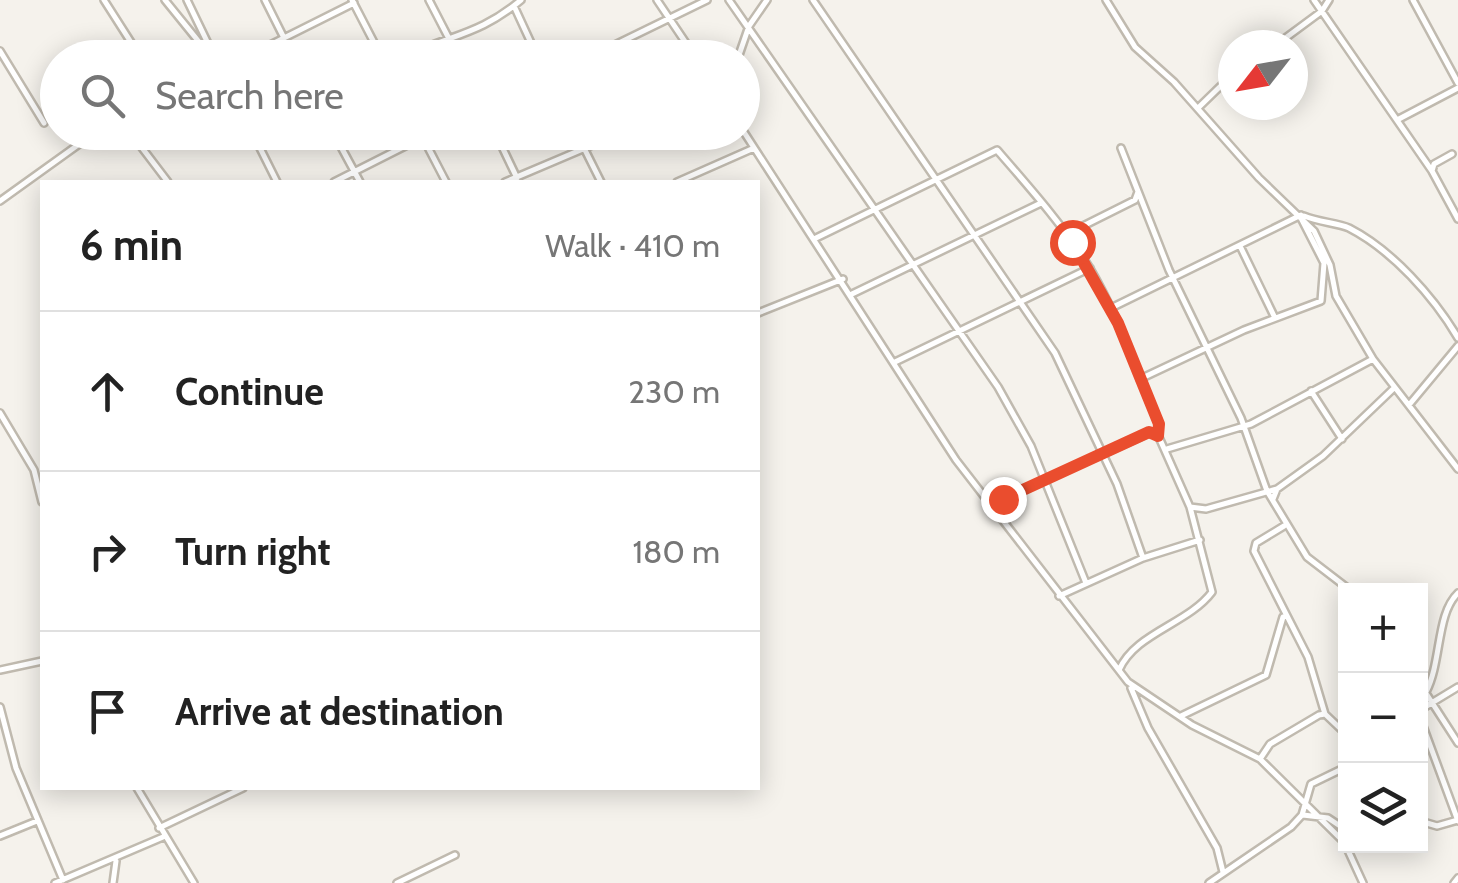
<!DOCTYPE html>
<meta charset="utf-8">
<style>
:root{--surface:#fff;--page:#f6f6f6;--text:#222;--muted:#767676;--line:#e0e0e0}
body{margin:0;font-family:Cabin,sans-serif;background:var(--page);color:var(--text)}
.controls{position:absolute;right:30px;bottom:30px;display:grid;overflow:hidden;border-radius:0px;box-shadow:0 5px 25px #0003}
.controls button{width:90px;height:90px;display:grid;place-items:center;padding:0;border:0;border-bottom:2px solid var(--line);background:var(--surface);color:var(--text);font:50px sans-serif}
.compass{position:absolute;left:1218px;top:30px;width:90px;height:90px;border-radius:50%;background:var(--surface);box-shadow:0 5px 25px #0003;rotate:239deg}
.stop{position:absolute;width:30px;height:30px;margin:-22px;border:8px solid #ea4d2e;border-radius:50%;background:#fff}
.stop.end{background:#ea4d2e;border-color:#fff;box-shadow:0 2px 10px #0008}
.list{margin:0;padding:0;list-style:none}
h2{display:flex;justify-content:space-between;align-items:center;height:130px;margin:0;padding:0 40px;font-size:42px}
h2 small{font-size:32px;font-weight:400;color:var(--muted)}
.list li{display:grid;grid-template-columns:65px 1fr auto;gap:30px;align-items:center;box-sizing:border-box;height:160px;padding:0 40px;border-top:2px solid var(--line)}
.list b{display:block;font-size:38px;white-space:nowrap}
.list em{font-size:32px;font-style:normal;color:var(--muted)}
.icon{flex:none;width:55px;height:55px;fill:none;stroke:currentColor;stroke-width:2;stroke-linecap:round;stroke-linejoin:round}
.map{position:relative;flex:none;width:1458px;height:883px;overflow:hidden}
.search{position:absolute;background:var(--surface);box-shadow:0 5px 25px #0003;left:40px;top:40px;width:720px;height:110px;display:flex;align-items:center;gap:25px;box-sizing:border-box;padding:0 35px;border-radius:55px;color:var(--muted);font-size:38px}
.panel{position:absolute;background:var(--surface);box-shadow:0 5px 25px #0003;left:40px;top:180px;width:720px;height:610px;border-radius:0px}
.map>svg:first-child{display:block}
</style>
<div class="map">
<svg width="1458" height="883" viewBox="0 0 1458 883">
<rect width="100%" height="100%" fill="#f5f2ec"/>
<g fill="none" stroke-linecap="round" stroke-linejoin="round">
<defs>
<path id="street" d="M104,0L141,58
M165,0L212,58
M187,0L215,58
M265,0L294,58
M352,0L382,58
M429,0L459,58
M657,0L696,58
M729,0L998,387L1031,446L1086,583
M813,0L1055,353L1117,484L1143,558
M1106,0L1135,47L1174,82L1259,178L1314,231L1330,265L1336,296L1373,359L1458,469
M1314,0L1432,171
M1413,0L1458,83
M514,6L538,58
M1276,45L1322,11L1329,0
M0,51L44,123
M244,58L354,3
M403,58C450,34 478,36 521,0
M588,58L707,0
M738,58L749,26L767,0
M1198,108L1233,74
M1397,120L1458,88
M742,129L956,460L1128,682L1192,725L1260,759L1346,844
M130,132L168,182
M252,132L277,182
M333,132L360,182
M420,132L446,182
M495,132L517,178
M576,132L601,182
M1121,148L1169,270L1241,418L1267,491L1307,557L1350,590
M1452,154L1434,164L1432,171L1458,219
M334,182L433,132
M505,182L623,132
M677,182L754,148
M0,201L96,132
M1304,216C1318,222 1338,223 1349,228C1392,250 1434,297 1458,338
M1067,234L1135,200L1138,192
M816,238L997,150C1029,187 1063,225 1089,267C1118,316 1137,372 1159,424L1158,435
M1240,246L1275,318
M852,294L1041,203
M1111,308L1301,215
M758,313L843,279
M895,362L1090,268
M1140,379L1244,330L1321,301L1324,263L1301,218
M1311,391L1342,439
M1409,405L1458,346
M0,413L34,470L42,502
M1167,449L1251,424L1373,359
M1273,499L1277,489L1323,456L1393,389
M993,503L1149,433L1158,435L1190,507L1212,592C1188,624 1135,633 1119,670
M1190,507L1206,509L1277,489
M1284,526L1256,543L1254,551L1308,657L1325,714
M1059,596L1143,558L1200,540
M0,670L42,661
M1420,684L1458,743
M1131,688L1148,728L1217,848L1223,872
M1426,692C1442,661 1436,614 1458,593
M0,707L16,768L63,880
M1420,710L1458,687
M1181,716L1266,675L1283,617
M1420,718L1458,821
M1260,759L1270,744L1319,715L1325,714L1346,734
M137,788L194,883
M1303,815L1328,818L1346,830
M1420,821L1437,826L1458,820
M159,828L243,788
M0,836L37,821
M1346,846L1363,883
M55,883L163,837
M113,883L116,861
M397,883L455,855
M1209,883L1291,827L1302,815L1311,784L1346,767
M1454,883L1458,878"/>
</defs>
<use href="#street" stroke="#c0baaf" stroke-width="10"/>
<use href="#street" stroke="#fff" stroke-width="5"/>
</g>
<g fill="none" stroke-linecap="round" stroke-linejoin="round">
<path stroke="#ea4d2e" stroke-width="12" d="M1003,499L1149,432L1158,436L1159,424L1118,323L1072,242"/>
</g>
</svg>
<div class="controls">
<button>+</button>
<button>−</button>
<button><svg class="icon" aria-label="layers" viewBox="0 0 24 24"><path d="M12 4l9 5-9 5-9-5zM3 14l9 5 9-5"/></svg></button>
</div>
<svg class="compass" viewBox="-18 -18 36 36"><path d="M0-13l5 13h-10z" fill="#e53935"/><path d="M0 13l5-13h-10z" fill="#767676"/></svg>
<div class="stop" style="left:1072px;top:242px"></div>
<div class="stop end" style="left:1003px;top:499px"></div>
<div class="search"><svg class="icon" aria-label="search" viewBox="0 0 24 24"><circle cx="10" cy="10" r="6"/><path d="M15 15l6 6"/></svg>Search here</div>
<section class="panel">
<h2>6 min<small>Walk · 410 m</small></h2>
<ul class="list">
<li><svg class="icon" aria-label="ahead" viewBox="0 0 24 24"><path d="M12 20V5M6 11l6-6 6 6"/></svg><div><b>Continue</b></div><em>230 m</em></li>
<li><svg class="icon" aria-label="right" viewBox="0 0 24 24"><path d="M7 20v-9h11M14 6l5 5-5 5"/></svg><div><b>Turn right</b></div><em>180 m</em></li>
<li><svg class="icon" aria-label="arrive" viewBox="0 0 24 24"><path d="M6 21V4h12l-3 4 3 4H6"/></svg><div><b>Arrive at destination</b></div></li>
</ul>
</section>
</div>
